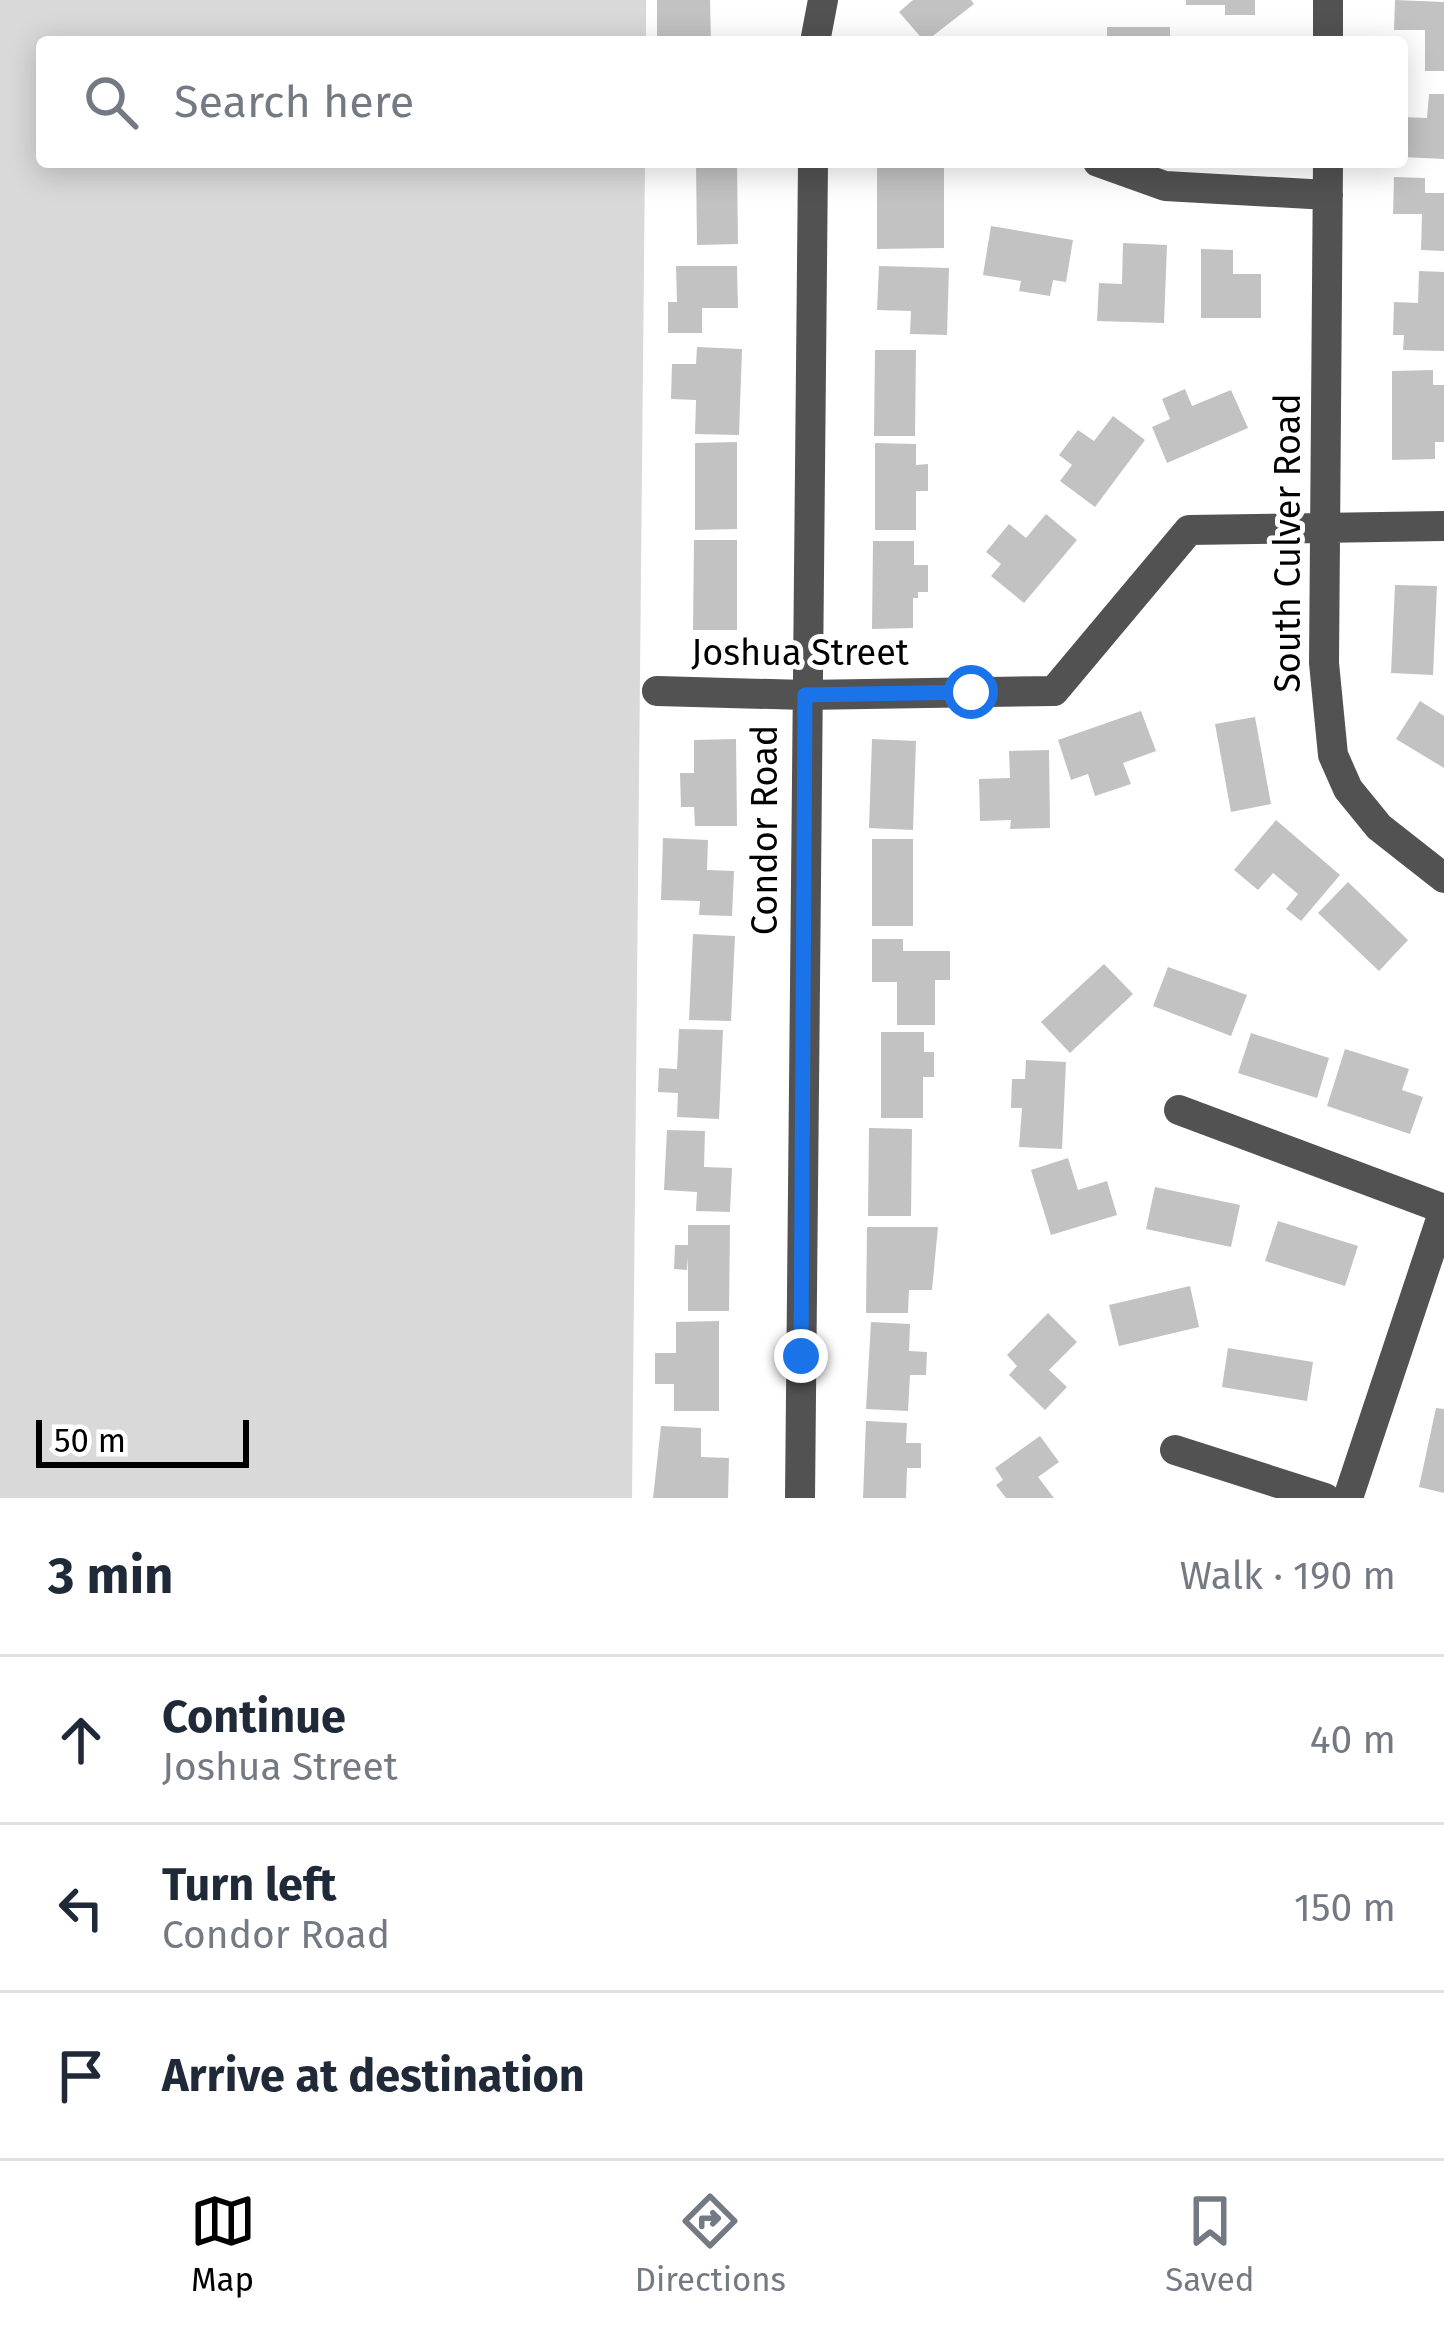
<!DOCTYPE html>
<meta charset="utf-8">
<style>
:root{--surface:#fff;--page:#f2f2f3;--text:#1f2937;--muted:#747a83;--line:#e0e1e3;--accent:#000}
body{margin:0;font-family:"Fira Sans",sans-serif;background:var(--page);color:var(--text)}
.scale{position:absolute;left:36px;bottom:30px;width:213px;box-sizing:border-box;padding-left:12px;border:6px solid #000;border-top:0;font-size:33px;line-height:42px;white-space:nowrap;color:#000;-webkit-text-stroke:9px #fff;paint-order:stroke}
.stop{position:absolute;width:36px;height:36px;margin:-27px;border:9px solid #1a73e8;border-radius:50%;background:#fff}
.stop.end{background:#1a73e8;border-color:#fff;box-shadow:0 3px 12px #0008}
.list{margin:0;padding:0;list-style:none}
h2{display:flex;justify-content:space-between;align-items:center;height:156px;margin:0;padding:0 48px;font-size:51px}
h2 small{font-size:39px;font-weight:400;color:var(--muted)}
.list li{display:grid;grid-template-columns:78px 1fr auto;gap:36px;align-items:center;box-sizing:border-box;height:168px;padding:0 48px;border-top:3px solid var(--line)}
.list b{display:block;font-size:45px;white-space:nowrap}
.list p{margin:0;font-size:39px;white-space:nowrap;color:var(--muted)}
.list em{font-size:39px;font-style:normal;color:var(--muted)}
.icon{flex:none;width:66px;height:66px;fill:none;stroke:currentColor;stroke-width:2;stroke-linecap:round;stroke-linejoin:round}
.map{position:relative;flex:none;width:1444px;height:1498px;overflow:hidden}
.search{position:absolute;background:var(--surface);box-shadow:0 6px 30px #0003;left:36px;right:36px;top:36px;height:132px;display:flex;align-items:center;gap:30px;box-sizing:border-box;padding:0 42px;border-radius:12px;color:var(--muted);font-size:45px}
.sheet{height:660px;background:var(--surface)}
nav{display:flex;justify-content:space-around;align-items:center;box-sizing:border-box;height:168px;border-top:3px solid var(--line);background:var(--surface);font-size:33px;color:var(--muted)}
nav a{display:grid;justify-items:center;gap:6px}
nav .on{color:var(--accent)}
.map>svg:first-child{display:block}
</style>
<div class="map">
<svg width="1444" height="1498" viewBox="0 0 1444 1498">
<rect width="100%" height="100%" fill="#fff"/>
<path fill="#d9d9d9" d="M0,0H646V42H42V162H645L632,1498H0Z"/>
<path fill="#c2c2c2" d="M657,0H710L711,42H657Z
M913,0H971L974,4L925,42L899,12Z
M1186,0H1255V15H1225V5H1186Z
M1395,0L1444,2V71H1425V30H1394Z
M1107,27H1170V42H1107Z
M1429,94H1444V159L1402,157V117L1427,118Z
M696,162H737L738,244L697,245Z
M877,162H944V248L877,249Z
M1394,177L1425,178V193H1444V251L1421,250L1422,214H1393Z
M991,226L1073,240L1066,282L1053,280L1050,296L1019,291L1021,281L983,275Z
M1123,243L1167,245L1164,323L1097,321L1099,283L1122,284Z
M1201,249L1233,250V274H1261V318H1201Z
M676,266H737L738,308H702V333H668V302H677Z
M879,266L949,268L947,335L910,334L911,311L877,310Z
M1419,271L1444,272V351L1403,350L1404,335H1393L1394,302L1418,303Z
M697,347L742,349L739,435L695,434L696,400L671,399L672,364H696Z
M875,350H916L915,436H874Z
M1433,370V385H1444V442H1435V459L1392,460V371Z
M1185,389L1192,406L1231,390L1248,428L1167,463L1152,427L1170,419L1162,399Z
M1113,416L1145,440L1095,507L1060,481L1072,465L1059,455L1078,430L1094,441Z
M737,442V529L695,530V443Z
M875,443L916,444V465L928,464V491H916V530H875Z
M1046,514L1077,540L1024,603L991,576L1001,564L986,552L1009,524L1026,538Z
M694,540H737V630H693Z
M873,541H914V565H928V592H918V598H913V628L872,629Z
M1395,585L1437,586L1433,675L1391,673Z
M1420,701L1444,716V768L1396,739Z
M1141,711L1156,751L1123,763L1131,784L1095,796L1088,774L1071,780L1058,740Z
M1255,717L1271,804L1231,812L1215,724Z
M736,739L737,826H695L694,807H681L680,773H694V740Z
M872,739L916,741L913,830L869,828Z
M1049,750L1050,828L1010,829L1011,820L980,821L979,779L1010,778L1009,751Z
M1276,820L1340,875L1301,921L1286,909L1298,894L1273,873L1258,890L1234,870Z
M663,838L708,840L707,870L734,871L732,916L699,915L700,901L661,900Z
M872,839H913V926H872Z
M1348,882L1408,940L1379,971L1318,913Z
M693,934L735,936L731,1021L689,1020Z
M872,939H903V951H950V980H935V1025H897V982H872Z
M1104,964L1133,994L1070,1053L1041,1022Z
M1168,967L1247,995L1231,1036L1153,1006Z
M679,1029L723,1030L719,1119L677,1117L678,1093L658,1092L659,1068L677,1069Z
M881,1032H924V1052H934V1077H923V1118H881Z
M1251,1033L1329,1058L1317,1098L1238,1073Z
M1345,1049L1409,1069L1402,1090L1423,1097L1410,1134L1327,1106Z
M1026,1060L1066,1062L1062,1149L1019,1147L1022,1108H1011L1012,1079H1025Z
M869,1128L912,1129L911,1216H868Z
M667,1130L705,1131L704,1167L732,1168L730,1212L696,1211L697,1192L664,1190Z
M1068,1158L1078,1190L1107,1181L1117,1215L1051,1235L1031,1170Z
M1155,1187L1240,1205L1231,1247L1146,1229Z
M1278,1221L1358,1246L1345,1286L1265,1261Z
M688,1225H730L729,1311H688V1257L687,1270L674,1269L675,1245H688Z
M867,1227H938L932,1290H909L908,1313H866Z
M1190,1286L1199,1327L1119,1346L1109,1305Z
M1048,1313L1077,1342L1049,1370L1067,1387L1045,1410L1009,1375L1017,1366L1007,1355Z
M719,1321V1411H674V1384H655V1353H676V1322Z
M871,1322L910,1324L909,1351L927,1352L926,1375H910L908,1411L866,1409Z
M1228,1348L1313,1362L1307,1401L1222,1387Z
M1436,1408L1444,1409V1493L1419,1487Z
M866,1421L907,1423L906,1443H921V1468H907L906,1498H863Z
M661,1426L701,1428V1457L729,1458L728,1498H653Z
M1040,1436L1059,1462L1038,1477L1054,1498H1006L996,1485L1003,1480L995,1468Z"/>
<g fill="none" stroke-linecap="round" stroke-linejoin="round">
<path stroke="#525252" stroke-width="30" d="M815,42L823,0
M1328,42V0
M1098,162L1165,186L1328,195
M1328,162L1324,663L1333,755L1348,789L1379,827L1444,878
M657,691L805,695L1054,691L1189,530L1444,526
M1179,1110L1444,1209
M1175,1450L1325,1498
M800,1498L813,162
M1348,1498L1444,1210"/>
</g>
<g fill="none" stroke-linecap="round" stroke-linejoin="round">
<path stroke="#1a73e8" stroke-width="15" d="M801,1356L805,695L971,692"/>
</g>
<g text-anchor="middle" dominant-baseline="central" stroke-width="10" stroke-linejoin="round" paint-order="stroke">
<g font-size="36" fill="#000" stroke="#fff">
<text transform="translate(1288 543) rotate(-90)">South Culver Road</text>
<text x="800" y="653">Joshua Street</text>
<text transform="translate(765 830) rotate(-90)">Condor Road</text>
</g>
</g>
</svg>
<div class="scale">50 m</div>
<div class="stop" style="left:971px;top:692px"></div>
<div class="stop end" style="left:801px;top:1356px"></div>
<div class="search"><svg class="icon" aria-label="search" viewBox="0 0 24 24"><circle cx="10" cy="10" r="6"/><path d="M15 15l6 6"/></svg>Search here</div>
</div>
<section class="sheet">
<h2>3 min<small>Walk · 190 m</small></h2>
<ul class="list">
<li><svg class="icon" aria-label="ahead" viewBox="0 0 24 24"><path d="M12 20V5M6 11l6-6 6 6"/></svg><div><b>Continue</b><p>Joshua Street</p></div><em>40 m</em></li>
<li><svg class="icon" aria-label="left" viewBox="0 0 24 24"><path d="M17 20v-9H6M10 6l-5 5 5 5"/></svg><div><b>Turn left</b><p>Condor Road</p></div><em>150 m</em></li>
<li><svg class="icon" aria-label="arrive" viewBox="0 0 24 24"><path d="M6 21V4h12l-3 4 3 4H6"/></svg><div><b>Arrive at destination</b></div></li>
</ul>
</section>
<nav>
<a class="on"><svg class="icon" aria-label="map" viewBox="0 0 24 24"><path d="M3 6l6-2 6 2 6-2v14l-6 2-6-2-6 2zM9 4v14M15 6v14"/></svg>Map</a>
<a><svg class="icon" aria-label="directions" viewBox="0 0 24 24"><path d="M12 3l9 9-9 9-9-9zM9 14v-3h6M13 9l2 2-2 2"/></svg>Directions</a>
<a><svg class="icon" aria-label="saved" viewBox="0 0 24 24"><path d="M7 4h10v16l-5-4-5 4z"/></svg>Saved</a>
</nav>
